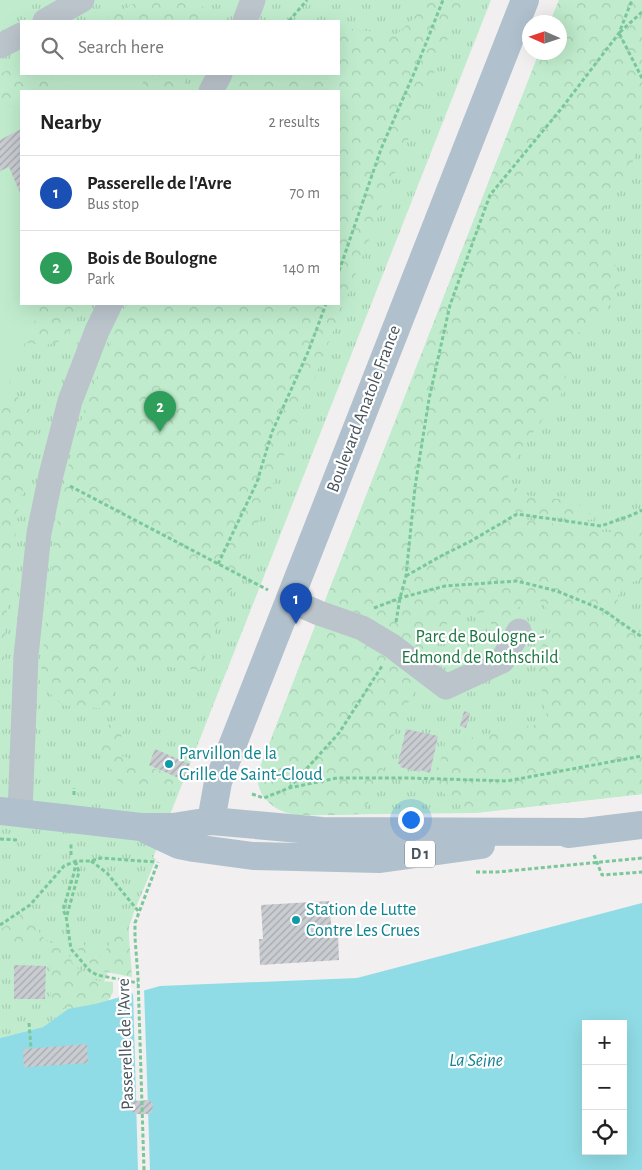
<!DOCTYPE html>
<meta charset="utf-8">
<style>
:root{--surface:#fff;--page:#f2f2f2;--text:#222;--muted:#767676;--line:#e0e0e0;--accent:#1a73e8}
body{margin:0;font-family:"Alegreya Sans",sans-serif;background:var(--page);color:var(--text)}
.controls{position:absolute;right:15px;bottom:15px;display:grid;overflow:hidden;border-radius:0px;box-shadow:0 5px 20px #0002}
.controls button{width:45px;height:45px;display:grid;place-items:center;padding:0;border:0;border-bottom:1px solid var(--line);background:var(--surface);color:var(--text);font:25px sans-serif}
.compass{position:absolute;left:522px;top:15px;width:45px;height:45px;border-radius:50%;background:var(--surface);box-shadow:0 5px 20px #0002;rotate:273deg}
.you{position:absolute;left:410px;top:819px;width:18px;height:18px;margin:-12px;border:4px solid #fff;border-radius:50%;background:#1a73e8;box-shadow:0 0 0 8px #1a73e833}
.badge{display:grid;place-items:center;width:32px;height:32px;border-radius:50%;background:var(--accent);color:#fff;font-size:16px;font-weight:700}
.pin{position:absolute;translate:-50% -41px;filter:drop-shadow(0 1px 2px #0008)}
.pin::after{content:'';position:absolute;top:26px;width:18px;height:15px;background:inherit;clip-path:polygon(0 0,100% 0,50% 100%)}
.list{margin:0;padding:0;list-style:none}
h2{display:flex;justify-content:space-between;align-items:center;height:65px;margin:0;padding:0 20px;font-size:21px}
h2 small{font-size:16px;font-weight:400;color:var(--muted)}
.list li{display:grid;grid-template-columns:32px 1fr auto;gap:15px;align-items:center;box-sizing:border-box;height:75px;padding:0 20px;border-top:1px solid var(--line)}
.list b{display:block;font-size:19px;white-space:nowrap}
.list p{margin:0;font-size:16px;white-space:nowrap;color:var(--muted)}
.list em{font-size:16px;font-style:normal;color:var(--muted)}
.icon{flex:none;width:28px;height:28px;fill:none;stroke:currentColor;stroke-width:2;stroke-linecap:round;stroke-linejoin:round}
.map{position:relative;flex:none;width:642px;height:1170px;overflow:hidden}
.search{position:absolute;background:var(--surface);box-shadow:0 5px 20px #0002;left:20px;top:20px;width:320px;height:55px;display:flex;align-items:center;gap:12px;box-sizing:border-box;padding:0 18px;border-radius:0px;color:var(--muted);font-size:19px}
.panel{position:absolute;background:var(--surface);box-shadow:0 5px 20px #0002;left:20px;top:90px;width:320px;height:215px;border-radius:0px}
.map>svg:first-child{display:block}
</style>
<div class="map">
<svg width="642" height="1170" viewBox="0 0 642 1170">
<defs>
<pattern id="grass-tufts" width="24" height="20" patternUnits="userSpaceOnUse" patternTransform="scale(1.25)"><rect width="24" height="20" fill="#c0eccd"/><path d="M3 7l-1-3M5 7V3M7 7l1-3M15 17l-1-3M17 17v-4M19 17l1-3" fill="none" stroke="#a6ccb2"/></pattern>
<pattern id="forest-crowns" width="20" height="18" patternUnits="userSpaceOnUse" patternTransform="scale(1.25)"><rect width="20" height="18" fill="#c0eccd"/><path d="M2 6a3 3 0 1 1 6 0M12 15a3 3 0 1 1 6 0" fill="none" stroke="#a6ccb2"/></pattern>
<pattern id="building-hatch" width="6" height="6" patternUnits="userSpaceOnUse" patternTransform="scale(1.25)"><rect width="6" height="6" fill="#c9ccd1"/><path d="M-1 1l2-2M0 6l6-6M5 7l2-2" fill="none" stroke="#a5a8ad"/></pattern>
</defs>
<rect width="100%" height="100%" fill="#f1efef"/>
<path fill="url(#grass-tufts)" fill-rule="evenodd" d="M0,0H491L153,858L156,859L134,912L131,914L95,1004L68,1009L43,1027L0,1038ZM21,21H339V74H21ZM21,91H339V304H21Z
M559,0H642V794L475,813L298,815C275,810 258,800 257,775L539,53L560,52V22H550Z"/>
<path fill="url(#forest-crowns)" d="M143,0H182L208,8L213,21H102L138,1Z
M415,0H463L200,670L119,663L109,709L62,705L40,684C47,615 51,544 66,476C79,416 103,359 127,304H339V91H234L243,74H339V27L396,35L413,19Z
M559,0H642V133L631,167L599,218L621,282L605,314L577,334L561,395L520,450L507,480L525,495L566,500L586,508L595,519L588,520L507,511L505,516L605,532H620L642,522V579L627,584L617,597L621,611L642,635V794L475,813L434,787L445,743L548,722L535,657L553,627L544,602L532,600L516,609L499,638L485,612L475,614L451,615L427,667L398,722L377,786L362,814C349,815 336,815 323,815C315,815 308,816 300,815C276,814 258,798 257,775L539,53L560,52V22H550Z
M21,63V74H79L41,91H21V101L0,111V74Z
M147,74H189L180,91H139Z
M42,304H82L66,340L46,345L25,343Z
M7,389L27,405L38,423L18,511L7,611L0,703V407Z
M116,719H126L117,754L183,780L178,789L129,787L117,780C112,767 104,762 96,751C99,736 104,728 116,719Z
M24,912C34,916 36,927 41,935C44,939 48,941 51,943L64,940L66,949L73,964L90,980L113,982V992L108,1001C99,1003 76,1010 67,1009C62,1008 57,1005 51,1004L50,947L0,948V930Z
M134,912L129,927V937L132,977L96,970L75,946L74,938L81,937L84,945L101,956L108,947L113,931L119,921Z"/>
<path fill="#c0eccd" d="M0,0H33L0,16Z
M79,74H147L139,91H41Z
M21,101V304H42L28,335L0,407V111Z"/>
<path fill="#90dce6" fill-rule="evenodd" d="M642,903V1170H0V1038L43,1027L68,1009L95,1004L160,986L357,978ZM586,1024H623V1151H586Z"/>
<path fill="#f1efef" d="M144,988L150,1170H138L133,991Z"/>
<path fill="url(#building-hatch)" d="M21,129V195L9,167L0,171V140Z
M464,711L470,713L466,728L460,726Z
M406,729L438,736L430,773L420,770V772L400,767L401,764H398Z
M155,749L190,764L183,780L149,765Z
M329,901L332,935H338L339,960L260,965L259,939H263L261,905Z
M14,965L46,966L45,999H14Z
M87,1044L88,1063L26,1067H24L23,1052L24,1049Z
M148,1100L153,1103V1106L152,1110L151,1113L149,1114H137L132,1112L131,1104L133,1101Z"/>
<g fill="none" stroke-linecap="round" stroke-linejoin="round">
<path stroke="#7ac79a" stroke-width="3" stroke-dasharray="4 2.5" stroke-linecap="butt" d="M642,12L619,33L642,78
M289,21L307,0
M339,271L381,149L415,71L443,0
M70,486L268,590
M218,564L257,482L272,432L308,352L326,304
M406,576L441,556L471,541L517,514L601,526L632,515L642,510
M374,608L400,598L445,586L517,581L557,591L603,610L642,637
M396,622L400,598L406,576L415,487L429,399L450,305L490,195L561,109L619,33L632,0
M289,788L339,733L382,666
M252,794L264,798L289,788L337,778H409L507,781L642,756
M74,795V788
M0,839L19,840
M71,855V844
M594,855L602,875L642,872
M76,861L74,873L63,910L66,916L71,949L90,971L97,975L138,983
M91,861L107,873L139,912
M476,872H497L642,858
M67,915L79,872L76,863
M0,925L30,905L64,866L76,861H91L101,858L156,862
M29,1023L31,1048
M144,1170L138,977L135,938V923L158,862"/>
<path stroke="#bbc4cb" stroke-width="25" d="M45,21L82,0
M245,21L253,0
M0,46L21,35
M211,91L220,74
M289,600L319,613L362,628L392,646L446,687L502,661L519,631
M20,813L26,656L39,533L51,475L70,401L97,331L110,304"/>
<path stroke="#b0c0cc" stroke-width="28" d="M0,811L141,827H173L211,821L322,831L585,832
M211,821L218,782L525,0
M147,830L179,845L194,848L253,856L380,859L481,845
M568,834L642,825"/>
</g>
<g fill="#0f9aa8" stroke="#fff" stroke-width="2">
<circle cx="169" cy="764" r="5"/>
<circle cx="296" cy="920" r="5"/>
</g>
<g text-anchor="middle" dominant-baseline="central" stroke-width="4.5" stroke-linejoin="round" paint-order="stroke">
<rect fill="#fff" stroke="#7f878c" stroke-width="1" x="405" y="840.5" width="30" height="27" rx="4"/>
<g font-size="16" font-weight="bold" fill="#48545b">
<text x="420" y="854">D 1</text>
</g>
<g font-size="18" fill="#48545b" stroke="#fff">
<text transform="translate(364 409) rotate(-69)">Boulevard Anatole France</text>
<text transform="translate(126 1044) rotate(-92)">Passerelle de l'Avre</text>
</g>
<g font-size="18" fill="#1d7742" stroke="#fff">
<text x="480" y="637">Parc de Boulogne -<tspan x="480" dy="21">Edmond de Rothschild</tspan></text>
</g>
<g font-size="18" fill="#0d838f" stroke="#fff" text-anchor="start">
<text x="179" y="754">Parvillon de la<tspan x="179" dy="21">Grille de Saint-Cloud</tspan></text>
<text x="306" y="910">Station de Lutte<tspan x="306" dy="21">Contre Les Crues</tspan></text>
</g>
<g font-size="19" font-style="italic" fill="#168292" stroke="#fff">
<text x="476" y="1060">La Seine</text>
</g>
</g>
</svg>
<div class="controls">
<button>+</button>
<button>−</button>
<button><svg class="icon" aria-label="locate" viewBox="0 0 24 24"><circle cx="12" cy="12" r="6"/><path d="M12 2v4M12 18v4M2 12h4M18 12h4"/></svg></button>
</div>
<svg class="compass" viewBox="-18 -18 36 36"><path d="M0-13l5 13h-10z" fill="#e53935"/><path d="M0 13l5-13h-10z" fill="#767676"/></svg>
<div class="you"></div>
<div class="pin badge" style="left:296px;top:624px;background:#1a4fb4">1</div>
<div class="pin badge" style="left:160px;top:432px;background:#2e9e5b">2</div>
<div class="search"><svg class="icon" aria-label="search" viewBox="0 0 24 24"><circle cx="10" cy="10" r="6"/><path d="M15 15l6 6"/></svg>Search here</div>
<section class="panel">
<h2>Nearby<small>2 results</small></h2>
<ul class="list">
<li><span class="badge" style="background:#1a4fb4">1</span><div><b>Passerelle de l'Avre</b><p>Bus stop</p></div><em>70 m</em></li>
<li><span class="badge" style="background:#2e9e5b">2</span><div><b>Bois de Boulogne</b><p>Park</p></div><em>140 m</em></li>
</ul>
</section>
</div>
